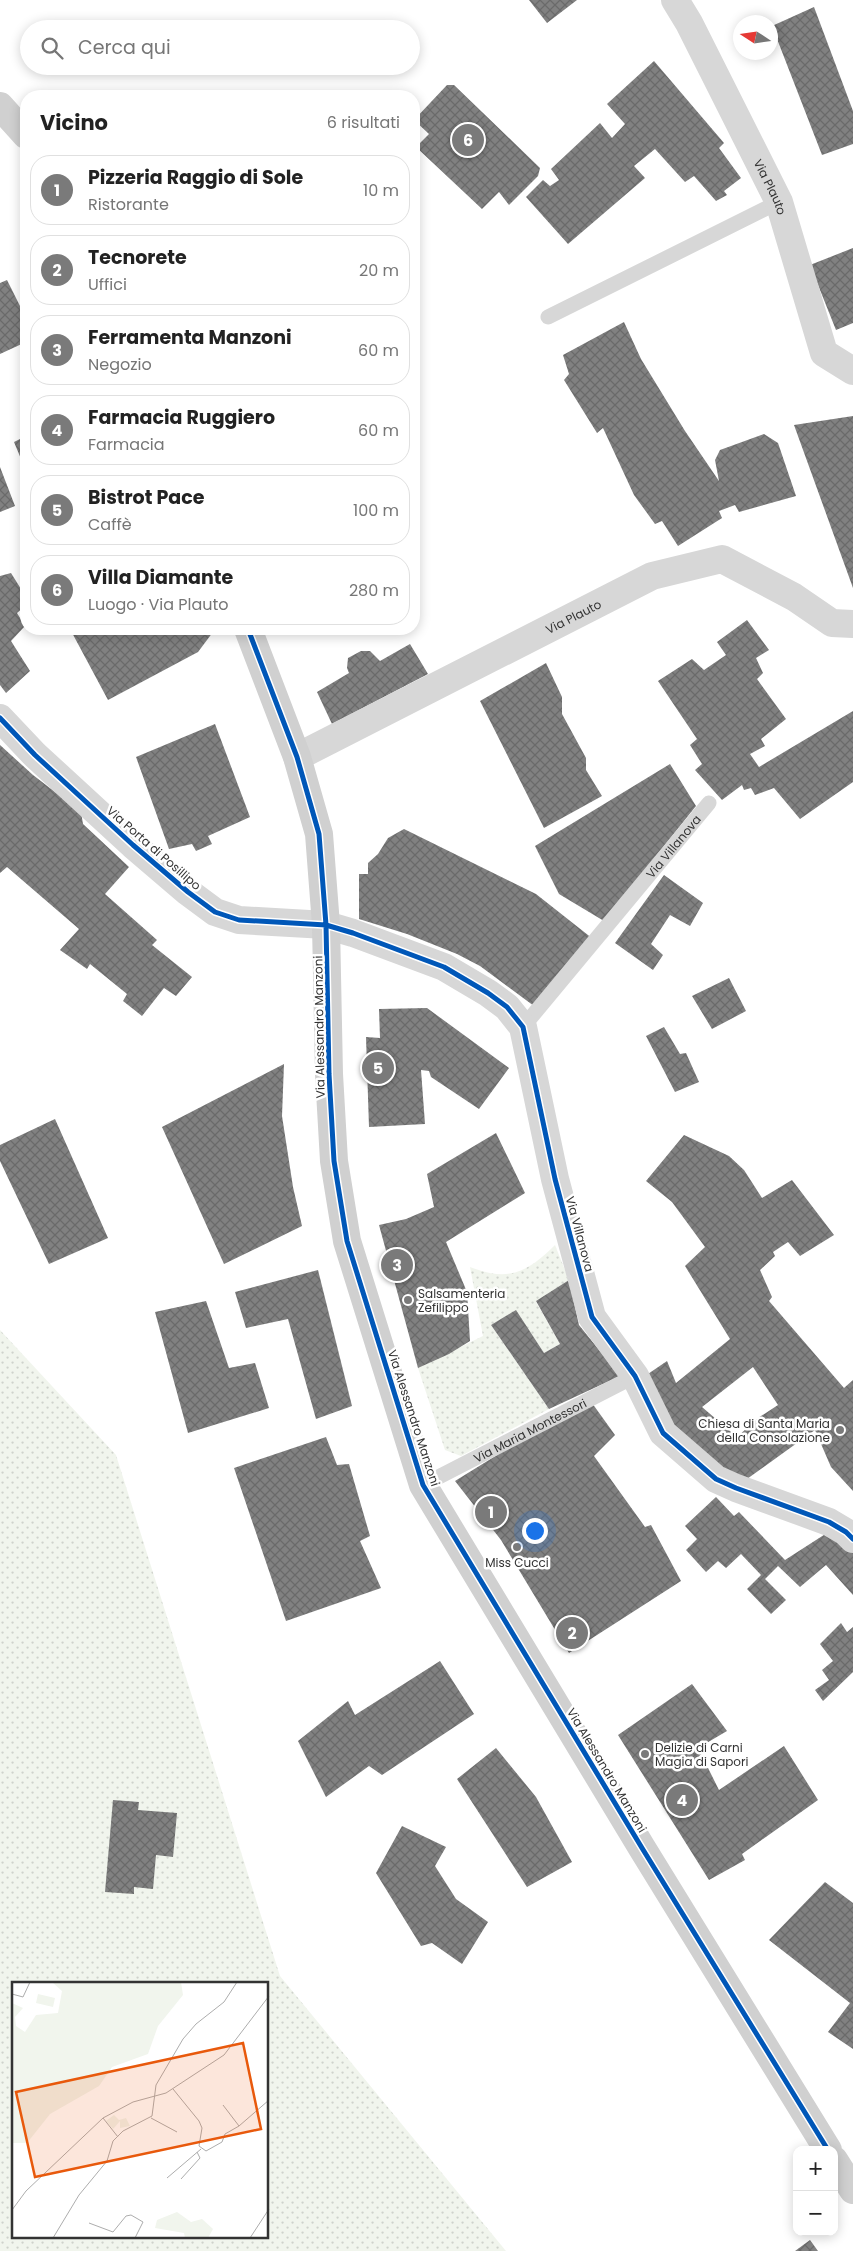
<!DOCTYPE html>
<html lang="it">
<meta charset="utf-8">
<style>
:root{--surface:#fff;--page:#f2f2f2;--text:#222;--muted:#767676;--line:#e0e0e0;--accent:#7a7a7a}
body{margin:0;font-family:Poppins,sans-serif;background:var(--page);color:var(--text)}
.controls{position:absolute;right:15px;bottom:15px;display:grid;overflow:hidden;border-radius:10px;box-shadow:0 2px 12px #0003}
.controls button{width:45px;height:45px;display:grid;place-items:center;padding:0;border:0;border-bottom:1px solid var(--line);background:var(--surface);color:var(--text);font:25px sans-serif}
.compass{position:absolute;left:733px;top:15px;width:45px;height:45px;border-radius:50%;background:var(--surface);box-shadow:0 2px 12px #0003;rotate:282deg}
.you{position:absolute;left:534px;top:1530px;width:18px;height:18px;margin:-12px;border:4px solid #fff;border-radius:50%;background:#1a73e8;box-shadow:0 0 0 8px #1a73e833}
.badge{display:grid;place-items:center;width:32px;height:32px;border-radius:50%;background:var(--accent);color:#fff;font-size:16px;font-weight:700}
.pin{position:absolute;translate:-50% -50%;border:2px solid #fff;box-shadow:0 1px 5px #0006}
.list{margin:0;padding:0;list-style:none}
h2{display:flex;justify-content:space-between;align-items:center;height:65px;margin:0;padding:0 20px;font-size:21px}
h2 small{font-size:16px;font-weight:400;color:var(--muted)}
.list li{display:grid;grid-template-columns:32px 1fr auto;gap:15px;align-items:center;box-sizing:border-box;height:70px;margin:0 10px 10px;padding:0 10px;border:1px solid var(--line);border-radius:20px}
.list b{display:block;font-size:19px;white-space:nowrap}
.list p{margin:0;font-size:16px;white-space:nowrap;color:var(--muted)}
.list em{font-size:16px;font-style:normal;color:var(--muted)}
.icon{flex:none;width:28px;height:28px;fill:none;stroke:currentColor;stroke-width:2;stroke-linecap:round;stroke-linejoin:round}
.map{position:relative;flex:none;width:853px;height:2251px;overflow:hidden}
.search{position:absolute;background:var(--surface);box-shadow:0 2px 12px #0003;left:20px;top:20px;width:400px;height:55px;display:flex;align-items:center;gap:12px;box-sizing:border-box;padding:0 18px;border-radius:28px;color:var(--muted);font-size:19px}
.panel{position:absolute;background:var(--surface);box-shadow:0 2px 12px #0003;left:20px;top:90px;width:400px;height:545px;border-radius:20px}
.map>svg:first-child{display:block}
</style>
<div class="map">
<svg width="853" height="2251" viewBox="0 0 853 2251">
<defs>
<pattern id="grass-dots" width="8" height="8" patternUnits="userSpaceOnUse" patternTransform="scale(1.25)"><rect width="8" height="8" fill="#f1f5ed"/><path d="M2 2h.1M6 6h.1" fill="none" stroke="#cfd2cc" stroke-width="1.8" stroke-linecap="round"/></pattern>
<pattern id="building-cross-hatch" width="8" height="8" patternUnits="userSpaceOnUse" patternTransform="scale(1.25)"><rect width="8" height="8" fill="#818181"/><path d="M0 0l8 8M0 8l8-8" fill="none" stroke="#6a6a6a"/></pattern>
</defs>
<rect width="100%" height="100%" fill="#fff"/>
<path fill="url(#grass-dots)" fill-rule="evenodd" d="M555,1245L569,1280L536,1302L560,1344L544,1353L516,1311L491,1325L549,1409L461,1456L445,1450L418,1368L483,1336L470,1267C508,1282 527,1273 555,1245Z
M0,1330L116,1455L280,1976L506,2251H0ZM14,1984H268V2237H14Z"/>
<path fill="url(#building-cross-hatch)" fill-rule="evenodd" d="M529,0H577L547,23Z
M814,7L853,111V144L822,155L772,26Z
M654,61L724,143L719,148L741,178L724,191L727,195L716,201L694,176L685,182L655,149L634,166L645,178L568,244L526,197L543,180L550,186L559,180L551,169L600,123L612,138L625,124L607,104Z
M447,85H454L540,168L538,176L509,205L499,192L482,209L416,147L429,134L414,120Z
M853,248V323L836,330L810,265Z
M7,280L26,318V342L0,354V283Z
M624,322L641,359L685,431L719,481L715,460L720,450L764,434L778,443L796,496L739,512L735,505L719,511L722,518L678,546L662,521L655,524L634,495L603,428L597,433L564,380L569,374L563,355Z
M853,416V588L794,425Z
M26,436V471L14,442Z
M0,467L15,506L0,512Z
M11,573L26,597V605L17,613L25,626L11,641L30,671L6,693L0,685V576Z
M747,620L769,650L756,658L763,673L757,679L786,719L761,739L765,746L750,754L759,767L853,711V782L800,819L774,788L755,795L751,788L744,790L742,785L722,800L695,770L702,764L690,745L697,739L658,681L692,659L704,670L726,655L717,642Z
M70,629H211L213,632L198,652L108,700Z
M410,644L428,674L332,724L317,692L349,673L347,668L348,658L361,651H370L380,661Z
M546,663L562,697V714L586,758V770L602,796L544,828L480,701Z
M215,724L250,817L208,836L212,844L196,851L192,844L169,849L136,757Z
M0,745L33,775L81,812L83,824L129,867L105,894L157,940L152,945L192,977L176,996L164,988L142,1016L123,1001L127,994L90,964L87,969L60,950L79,929L7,867L0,873Z
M670,764L696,806L604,921L559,894L535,846Z
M404,829L536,894L593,939L534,1006L480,966L457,954L407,934L359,919V874H368V863L378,854L388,838Z
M664,875L703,903L690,926L670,915L651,944L663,955L653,970L615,943Z
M729,978L746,1011L712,1029L692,996Z
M427,1008L509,1068L479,1109L431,1077L429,1071L421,1070L425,1124L369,1127L366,1037L380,1038L379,1009Z
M664,1027L680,1054L686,1053L699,1082L675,1092L646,1036Z
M284,1064L282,1116L293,1187L302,1226L224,1264L162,1127Z
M55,1119L108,1238L49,1264L0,1161V1145Z
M496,1133L525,1193L446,1242L467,1292L470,1341L449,1354L418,1368L379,1225L406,1219L434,1207L427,1174Z
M684,1135L729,1156L744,1170L762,1198L792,1180L834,1235L800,1256L788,1242L773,1252L775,1256L760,1270L772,1297L769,1301L844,1388L853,1380V1491L831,1467L815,1430L740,1484L668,1423L645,1376L667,1361L676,1383L730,1339L685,1266L705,1247L672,1202L646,1181ZM753,1367L778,1405L758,1418L737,1437L702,1407Z
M318,1270L352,1406L316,1419L288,1319L246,1328L235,1292Z
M569,1280L579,1325L620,1376L549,1409L491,1325L516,1310L544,1353L560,1344L536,1301Z
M206,1301L229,1368L255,1363L269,1408L188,1433L155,1312Z
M592,1403L615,1435L594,1456L645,1527L651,1525L681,1581L569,1653L501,1540L455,1481L518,1442Z
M326,1437L337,1465L349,1464L370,1536L360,1541L381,1588L286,1621L234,1468Z
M716,1497L734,1516L739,1512L785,1560L830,1531L853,1548V1595L826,1565L800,1587L778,1566L765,1579L786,1600L771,1614L747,1589L761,1575L741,1554L726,1568L718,1561L706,1572L686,1550L697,1539L685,1526Z
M841,1623L847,1632L853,1627V1672L823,1701L815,1690L829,1680L822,1670L833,1661L820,1644Z
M440,1661L474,1714L382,1775L369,1766L326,1797L298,1741L348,1701L355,1715Z
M692,1684L727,1731L698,1748L719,1790L784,1746L818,1800L742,1854L745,1860L709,1880L618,1735Z
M496,1748L536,1797L572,1862L527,1887L457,1779Z
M113,1800L139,1802L138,1810L177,1813L173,1857L156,1855L153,1889L134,1887V1894L105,1892Z
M402,1826L446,1847L435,1866L456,1899L488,1922L462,1964L432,1943L421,1946L376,1873Z
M825,1882L853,1903V2049L828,2032L850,2003L769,1940Z
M810,2240L818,2251H795Z"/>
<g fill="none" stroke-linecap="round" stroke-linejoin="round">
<g stroke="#d7d7d7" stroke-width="15">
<path d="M548,317L779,202"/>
<path id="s1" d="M523,1027L709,803"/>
<path id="s2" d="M423,1485L635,1376"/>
</g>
<g stroke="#d7d7d7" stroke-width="28">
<path id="s3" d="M675,0L689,23L779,202L824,353L853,371"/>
<path d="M0,718L35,755L133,845L188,892L215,912L239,920L326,925L353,933L444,967L488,993L507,1007L523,1027L555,1179L592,1317L635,1376L663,1433L716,1479L736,1488L829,1522L846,1532L853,1539"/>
<path id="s4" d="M297,757L652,576L722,559L794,597L832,623L853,624"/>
</g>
<path stroke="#d0d0d0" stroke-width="28" d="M0,106L26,135
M248,629L297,757L319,834L326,925L329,1074L334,1161L347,1241L423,1485L642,1848L828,2150
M834,2160L853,2190"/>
<defs>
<path id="cycleway" d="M248,629L297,757L319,834L326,925L329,1074L334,1161L347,1241L423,1485L642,1848L828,2150
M0,718L35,755L133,845L188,892L215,912L239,920L326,925L353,933L444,967L488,993L507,1007L523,1027L555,1179L592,1317L635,1376L663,1433L716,1479L736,1488L829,1522L846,1532L853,1539"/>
</defs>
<use href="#cycleway" stroke="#fff" stroke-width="8"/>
<use href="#cycleway" stroke="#0057b8" stroke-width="5"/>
</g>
<g fill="#7a7a7a" stroke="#fff" stroke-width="2">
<circle cx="408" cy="1300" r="5"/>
<circle cx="840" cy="1430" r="5"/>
<circle cx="517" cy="1547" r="5"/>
<circle cx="645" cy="1754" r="5"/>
</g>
<g text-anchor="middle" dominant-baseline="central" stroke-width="5" stroke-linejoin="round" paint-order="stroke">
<g font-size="12" fill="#333" stroke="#fff">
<text stroke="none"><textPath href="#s3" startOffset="210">Via Plauto</textPath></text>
<text stroke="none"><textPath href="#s4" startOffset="310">Via Plauto</textPath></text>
<text stroke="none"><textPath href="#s1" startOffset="235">Via Villanova</textPath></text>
<text transform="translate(154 848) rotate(41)">Via Porta di Posillipo</text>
<text transform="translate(319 1027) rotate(-91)">Via Alessandro Manzoni</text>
<text transform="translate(580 1234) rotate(75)">Via Villanova</text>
<text transform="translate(414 1418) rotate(72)">Via Alessandro Manzoni</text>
<text stroke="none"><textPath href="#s2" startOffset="120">Via Maria Montessori</textPath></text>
<text transform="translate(607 1770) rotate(59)">Via Alessandro Manzoni</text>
</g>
<g font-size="12" fill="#333" stroke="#fff" text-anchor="start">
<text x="418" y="1293">Salsamenteria<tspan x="418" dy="14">Zefilippo</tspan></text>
<text x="830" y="1423" text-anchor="end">Chiesa di Santa Maria<tspan x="830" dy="14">della Consolazione</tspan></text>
<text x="517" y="1562" text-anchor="middle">Miss Cucci</text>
<text x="655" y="1747">Delizie di Carni<tspan x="655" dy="14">Magia di Sapori</tspan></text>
</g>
</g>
<g transform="translate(12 1982)">
<rect width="256" height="256" fill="#fff"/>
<path d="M40,0H169L171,13L146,44L136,72L100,85L87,104L38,132L15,161H0V21L11,26L3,35L4,44L13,50L24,33L46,31L50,9ZM102,133L107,138L114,136L118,144L108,146V139L101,147L94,139Z" fill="#f1f5ed"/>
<path d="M165,230L179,240L190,237L201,247L196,256H173L172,251L143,246L145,238Z" fill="#f1f5ed"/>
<path d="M26,12L43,16L41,25L24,21Z" fill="#f1f5ed"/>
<path fill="none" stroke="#adadad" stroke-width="1" d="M0,12L11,15L18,0M161,107L187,139L190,146L187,164L194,169L210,160L213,152L227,144L257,118M211,123L227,144M91,136L106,155M139,136L165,150M155,196L189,167M169,197L188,176L185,170M0,228L14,209L91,136L121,120L154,111L212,73L257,14M77,241L101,250L114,234L119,233L131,240L123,256M41,256L67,213L95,179L101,159L111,149L140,134L144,103L171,57L184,42L212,20L225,0M238,256L257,227"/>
<path fill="#e8590c" fill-opacity="0.15" stroke="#e8590c" stroke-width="2.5" d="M231,61L249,147L23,195L4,110Z"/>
<rect width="256" height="256" fill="none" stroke="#333" stroke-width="2.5"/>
</g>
</svg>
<div class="controls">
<button>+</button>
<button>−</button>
</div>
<svg class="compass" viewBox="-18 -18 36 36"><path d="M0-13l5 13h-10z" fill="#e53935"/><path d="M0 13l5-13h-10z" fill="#767676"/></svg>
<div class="you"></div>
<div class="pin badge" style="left:491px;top:1512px">1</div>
<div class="pin badge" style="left:572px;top:1633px">2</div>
<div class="pin badge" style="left:397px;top:1265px">3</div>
<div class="pin badge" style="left:682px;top:1800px">4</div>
<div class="pin badge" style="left:378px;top:1068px">5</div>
<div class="pin badge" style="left:468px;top:140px">6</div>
<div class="search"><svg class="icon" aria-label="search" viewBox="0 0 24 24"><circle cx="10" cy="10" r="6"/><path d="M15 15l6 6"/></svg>Cerca qui</div>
<section class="panel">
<h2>Vicino<small>6 risultati</small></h2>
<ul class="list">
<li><span class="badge">1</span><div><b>Pizzeria Raggio di Sole</b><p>Ristorante</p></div><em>10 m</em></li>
<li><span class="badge">2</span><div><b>Tecnorete</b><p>Uffici</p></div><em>20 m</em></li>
<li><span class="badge">3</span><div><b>Ferramenta Manzoni</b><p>Negozio</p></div><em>60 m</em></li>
<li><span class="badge">4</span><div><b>Farmacia Ruggiero</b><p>Farmacia</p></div><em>60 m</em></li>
<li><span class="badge">5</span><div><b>Bistrot Pace</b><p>Caffè</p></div><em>100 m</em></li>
<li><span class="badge">6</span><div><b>Villa Diamante</b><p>Luogo · Via Plauto</p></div><em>280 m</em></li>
</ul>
</section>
</div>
